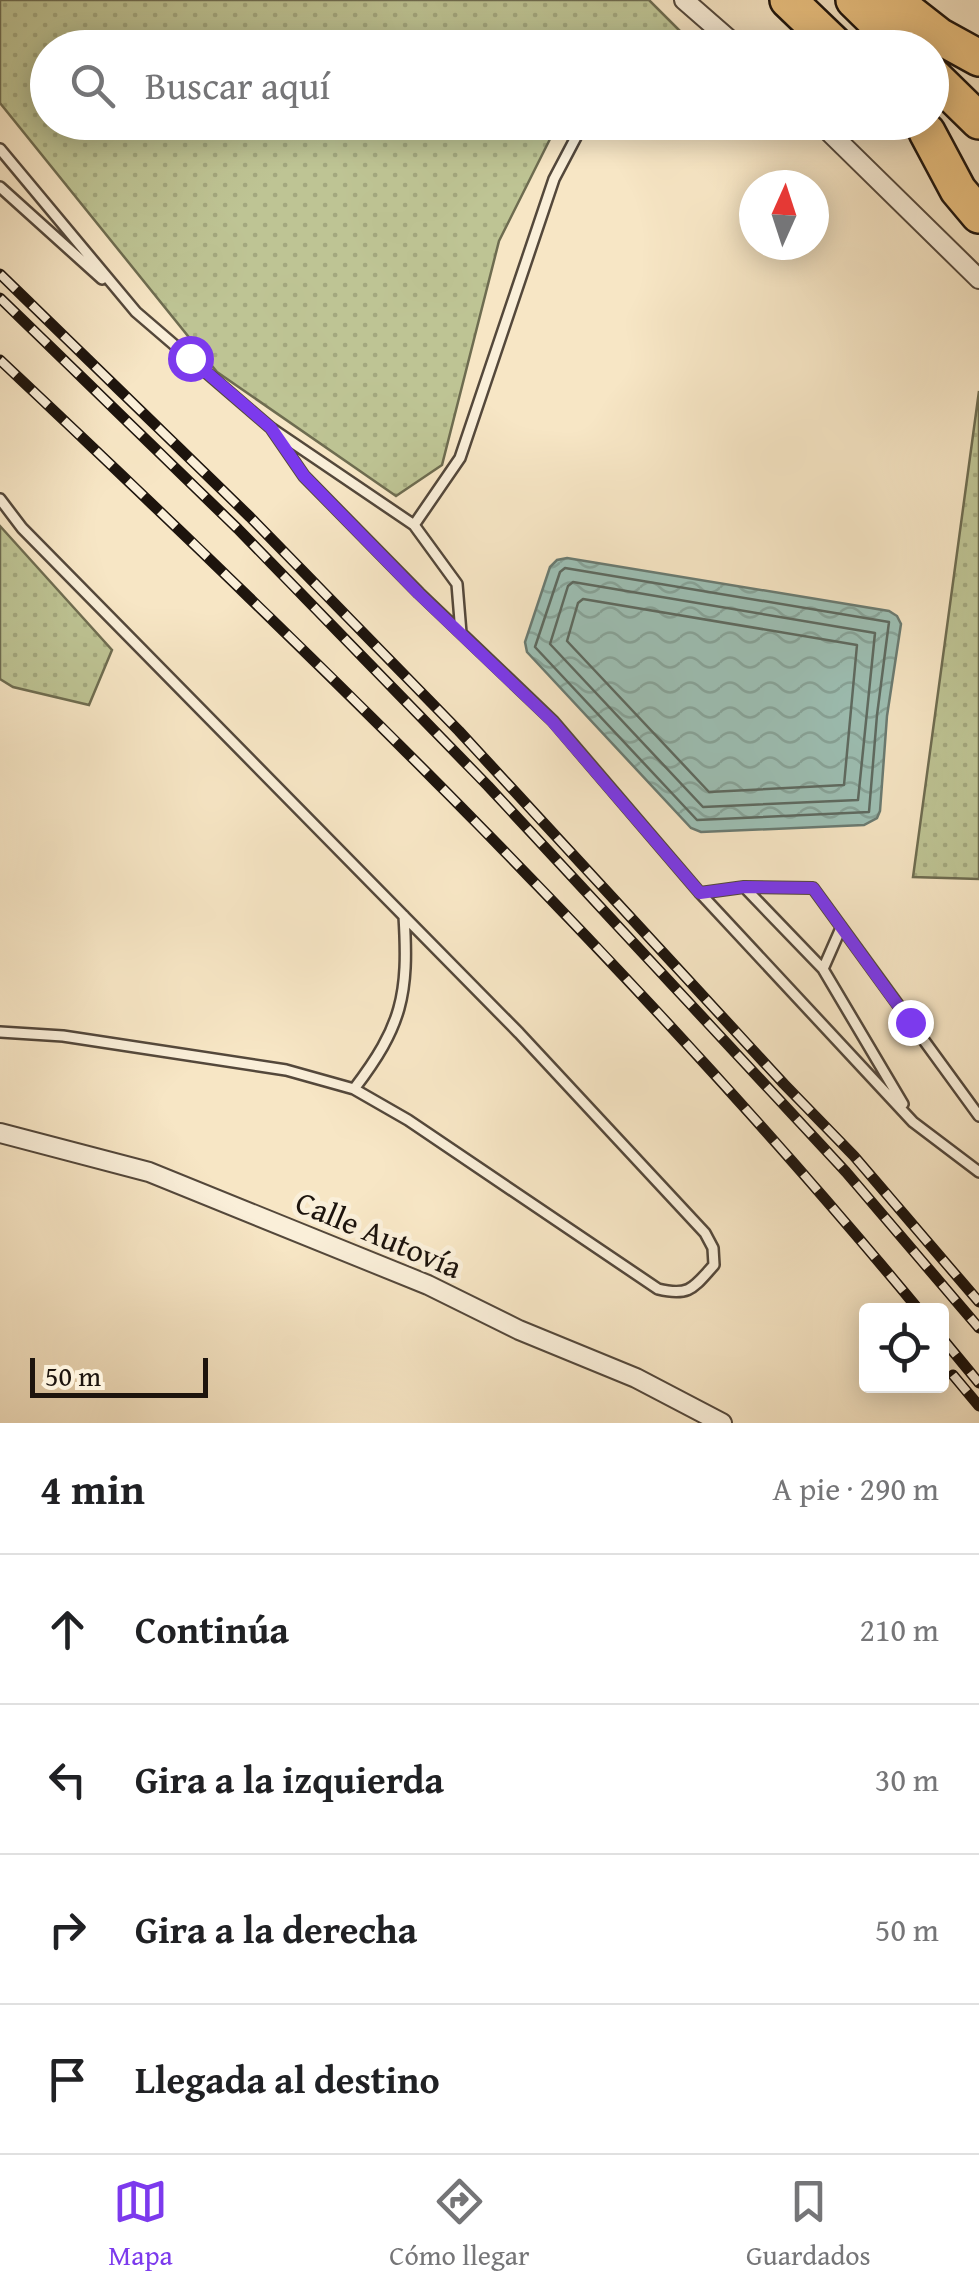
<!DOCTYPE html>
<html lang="es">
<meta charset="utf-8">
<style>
:root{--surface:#fff;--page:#f2f2f2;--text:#202124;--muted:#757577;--line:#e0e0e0;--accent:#7c3aed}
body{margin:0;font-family:"Gentium Book Plus",serif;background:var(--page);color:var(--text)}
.controls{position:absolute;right:30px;bottom:30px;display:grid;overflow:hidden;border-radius:10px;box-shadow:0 5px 25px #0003}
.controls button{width:90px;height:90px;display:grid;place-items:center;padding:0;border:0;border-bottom:2px solid var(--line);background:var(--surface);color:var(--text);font:50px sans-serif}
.compass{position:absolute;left:739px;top:170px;width:90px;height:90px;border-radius:50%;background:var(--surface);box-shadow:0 5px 25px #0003;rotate:3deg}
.scale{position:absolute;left:30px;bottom:25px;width:178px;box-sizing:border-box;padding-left:10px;border:5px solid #1d140d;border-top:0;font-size:28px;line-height:35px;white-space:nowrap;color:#1d140d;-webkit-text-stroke:8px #faefd9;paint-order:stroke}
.stop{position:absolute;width:30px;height:30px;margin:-22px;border:8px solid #7c3aed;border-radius:50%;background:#fff}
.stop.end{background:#7c3aed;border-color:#fff;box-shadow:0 2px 10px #0008}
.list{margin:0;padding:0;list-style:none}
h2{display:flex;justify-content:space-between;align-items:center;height:130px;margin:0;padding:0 40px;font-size:42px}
h2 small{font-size:32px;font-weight:400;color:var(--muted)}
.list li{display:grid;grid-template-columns:65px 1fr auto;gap:30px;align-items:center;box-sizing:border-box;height:150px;padding:0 40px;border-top:2px solid var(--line)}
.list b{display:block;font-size:38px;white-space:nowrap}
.list em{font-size:32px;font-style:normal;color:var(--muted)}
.icon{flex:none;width:55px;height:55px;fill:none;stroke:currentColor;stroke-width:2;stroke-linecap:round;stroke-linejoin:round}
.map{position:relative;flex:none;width:979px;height:1423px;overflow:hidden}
.search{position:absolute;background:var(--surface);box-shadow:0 5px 25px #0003;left:30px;right:30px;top:30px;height:110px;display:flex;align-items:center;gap:25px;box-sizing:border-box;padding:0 35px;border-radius:55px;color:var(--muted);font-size:38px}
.sheet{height:730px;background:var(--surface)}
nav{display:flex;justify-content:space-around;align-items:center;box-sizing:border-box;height:140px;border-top:2px solid var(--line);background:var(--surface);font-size:28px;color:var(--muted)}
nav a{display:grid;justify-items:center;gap:5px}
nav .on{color:var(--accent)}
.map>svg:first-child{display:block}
</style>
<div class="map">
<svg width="979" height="1423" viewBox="0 0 979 1423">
<defs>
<pattern id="grass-dots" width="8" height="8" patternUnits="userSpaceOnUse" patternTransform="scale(2.5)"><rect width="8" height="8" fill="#bec494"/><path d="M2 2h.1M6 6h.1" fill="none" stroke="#a3a87e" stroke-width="1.8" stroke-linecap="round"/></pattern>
<pattern id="water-waves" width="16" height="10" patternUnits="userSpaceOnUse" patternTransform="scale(2.5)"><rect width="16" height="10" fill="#9dc0b5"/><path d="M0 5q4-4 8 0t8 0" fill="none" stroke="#87a49a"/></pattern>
</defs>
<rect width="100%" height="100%" fill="#f7e6c5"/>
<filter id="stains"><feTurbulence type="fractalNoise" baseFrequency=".002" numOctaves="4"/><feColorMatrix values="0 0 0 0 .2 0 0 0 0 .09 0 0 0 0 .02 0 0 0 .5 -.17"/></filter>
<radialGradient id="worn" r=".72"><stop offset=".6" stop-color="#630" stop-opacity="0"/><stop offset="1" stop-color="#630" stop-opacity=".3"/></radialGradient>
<path fill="url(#grass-dots)" stroke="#6e6c50" stroke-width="2.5" d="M0,0H649L679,30L644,48H48V122L558,123L499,241L442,465L396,496L217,372L0,103Z
M979,391V879L913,877Z
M0,526L112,650L89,705L13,687L0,679Z"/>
<path fill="url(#water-waves)" stroke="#6a7b72" stroke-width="2.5" d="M567,558L889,611L897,616L901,624L887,716L880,811L877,818L864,825L701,832L691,828L527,652L525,642L550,567L557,560Z"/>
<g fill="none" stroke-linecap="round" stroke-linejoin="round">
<path stroke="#5d6a61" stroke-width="2.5" d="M565,568L889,622L877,715L869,812L697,820L535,647L560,572Z
M573,582L875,633L858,800L703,807L550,644L568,586Z
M583,599L857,645L844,785L709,792L567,641L578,603Z"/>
<defs>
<path id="service" d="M683,48L722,32
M0,149L136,312L271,428L414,525L460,458L554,179L584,122
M0,187L102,279
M271,428L304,476L419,593L553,721L700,893L913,1122L979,1172
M0,499L22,528L519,1033L705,1233L713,1248L714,1265C694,1287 690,1297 658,1289L408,1120L354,1089L286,1070L63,1036L0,1032
M414,525L457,584L461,633
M745,888L823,969
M700,893L744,887L813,888L979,1116
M841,928L823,969L903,1104
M354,1089C402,1026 409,995 404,916"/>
<path id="minor" d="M684,0L739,48
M819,122L979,279
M0,1133L149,1172L428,1285L519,1330L636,1378L722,1423"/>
<path id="motorway" d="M788,0L838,48
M854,0L903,48
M893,0L939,36L979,58
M932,75L979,121
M927,132L958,190L979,215"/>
</defs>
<use href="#service" stroke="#54483b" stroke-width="14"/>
<use href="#minor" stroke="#54483b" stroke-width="22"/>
<use href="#motorway" stroke="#1d140d" stroke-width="40"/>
<use href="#service" stroke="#faefd9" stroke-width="9"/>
<use href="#minor" stroke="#faefd9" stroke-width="18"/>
<use href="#motorway" stroke="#ecc382" stroke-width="35"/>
<defs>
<path id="rail" d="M0,274L250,517L459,731L784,1084L854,1156L979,1302
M0,298L238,529L488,786L846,1172L979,1328
M0,360C321,662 638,970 919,1310
M942,1338L979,1383
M953,1375L979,1406"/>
</defs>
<use href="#rail" stroke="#1d140d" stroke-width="11"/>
<use href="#rail" stroke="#faefd9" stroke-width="8" stroke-dasharray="22" stroke-linecap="butt"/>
</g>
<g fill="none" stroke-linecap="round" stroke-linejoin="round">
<path stroke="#7c3aed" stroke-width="12" d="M190,358L271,428L304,476L419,594L552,721L700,893L744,887L813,888L910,1022"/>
</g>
<g text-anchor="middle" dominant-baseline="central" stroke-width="10" stroke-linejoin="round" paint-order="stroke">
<g font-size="32" fill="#1d140d" stroke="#faefd9">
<text transform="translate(379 1234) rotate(23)">Calle Autovía</text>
</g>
</g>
<rect width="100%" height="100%" filter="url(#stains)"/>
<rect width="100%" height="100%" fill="url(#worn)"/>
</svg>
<div class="controls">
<button><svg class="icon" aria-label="locate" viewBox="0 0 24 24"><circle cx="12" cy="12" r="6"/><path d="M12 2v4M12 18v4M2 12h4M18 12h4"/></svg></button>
</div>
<svg class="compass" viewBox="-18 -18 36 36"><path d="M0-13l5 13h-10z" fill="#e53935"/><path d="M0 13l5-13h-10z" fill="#757577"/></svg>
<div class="scale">50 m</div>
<div class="stop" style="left:190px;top:358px"></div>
<div class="stop end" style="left:910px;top:1022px"></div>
<div class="search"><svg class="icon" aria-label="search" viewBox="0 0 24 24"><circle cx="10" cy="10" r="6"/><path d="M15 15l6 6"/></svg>Buscar aquí</div>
</div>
<section class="sheet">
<h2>4 min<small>A pie · 290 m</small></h2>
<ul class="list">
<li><svg class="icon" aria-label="ahead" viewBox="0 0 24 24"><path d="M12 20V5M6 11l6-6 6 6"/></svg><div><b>Continúa</b></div><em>210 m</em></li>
<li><svg class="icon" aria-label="left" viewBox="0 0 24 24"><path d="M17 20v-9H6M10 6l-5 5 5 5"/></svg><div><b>Gira a la izquierda</b></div><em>30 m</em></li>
<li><svg class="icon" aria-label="right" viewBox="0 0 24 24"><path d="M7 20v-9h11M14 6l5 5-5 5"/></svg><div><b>Gira a la derecha</b></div><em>50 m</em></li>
<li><svg class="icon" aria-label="arrive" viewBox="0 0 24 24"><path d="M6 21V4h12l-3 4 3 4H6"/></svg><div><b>Llegada al destino</b></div></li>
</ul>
</section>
<nav>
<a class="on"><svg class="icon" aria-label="map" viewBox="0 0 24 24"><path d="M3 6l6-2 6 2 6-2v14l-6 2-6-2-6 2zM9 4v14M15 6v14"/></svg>Mapa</a>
<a><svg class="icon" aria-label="directions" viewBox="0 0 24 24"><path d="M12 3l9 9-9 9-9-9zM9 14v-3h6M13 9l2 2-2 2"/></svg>Cómo llegar</a>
<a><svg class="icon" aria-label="saved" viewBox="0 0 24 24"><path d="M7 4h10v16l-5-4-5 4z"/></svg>Guardados</a>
</nav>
